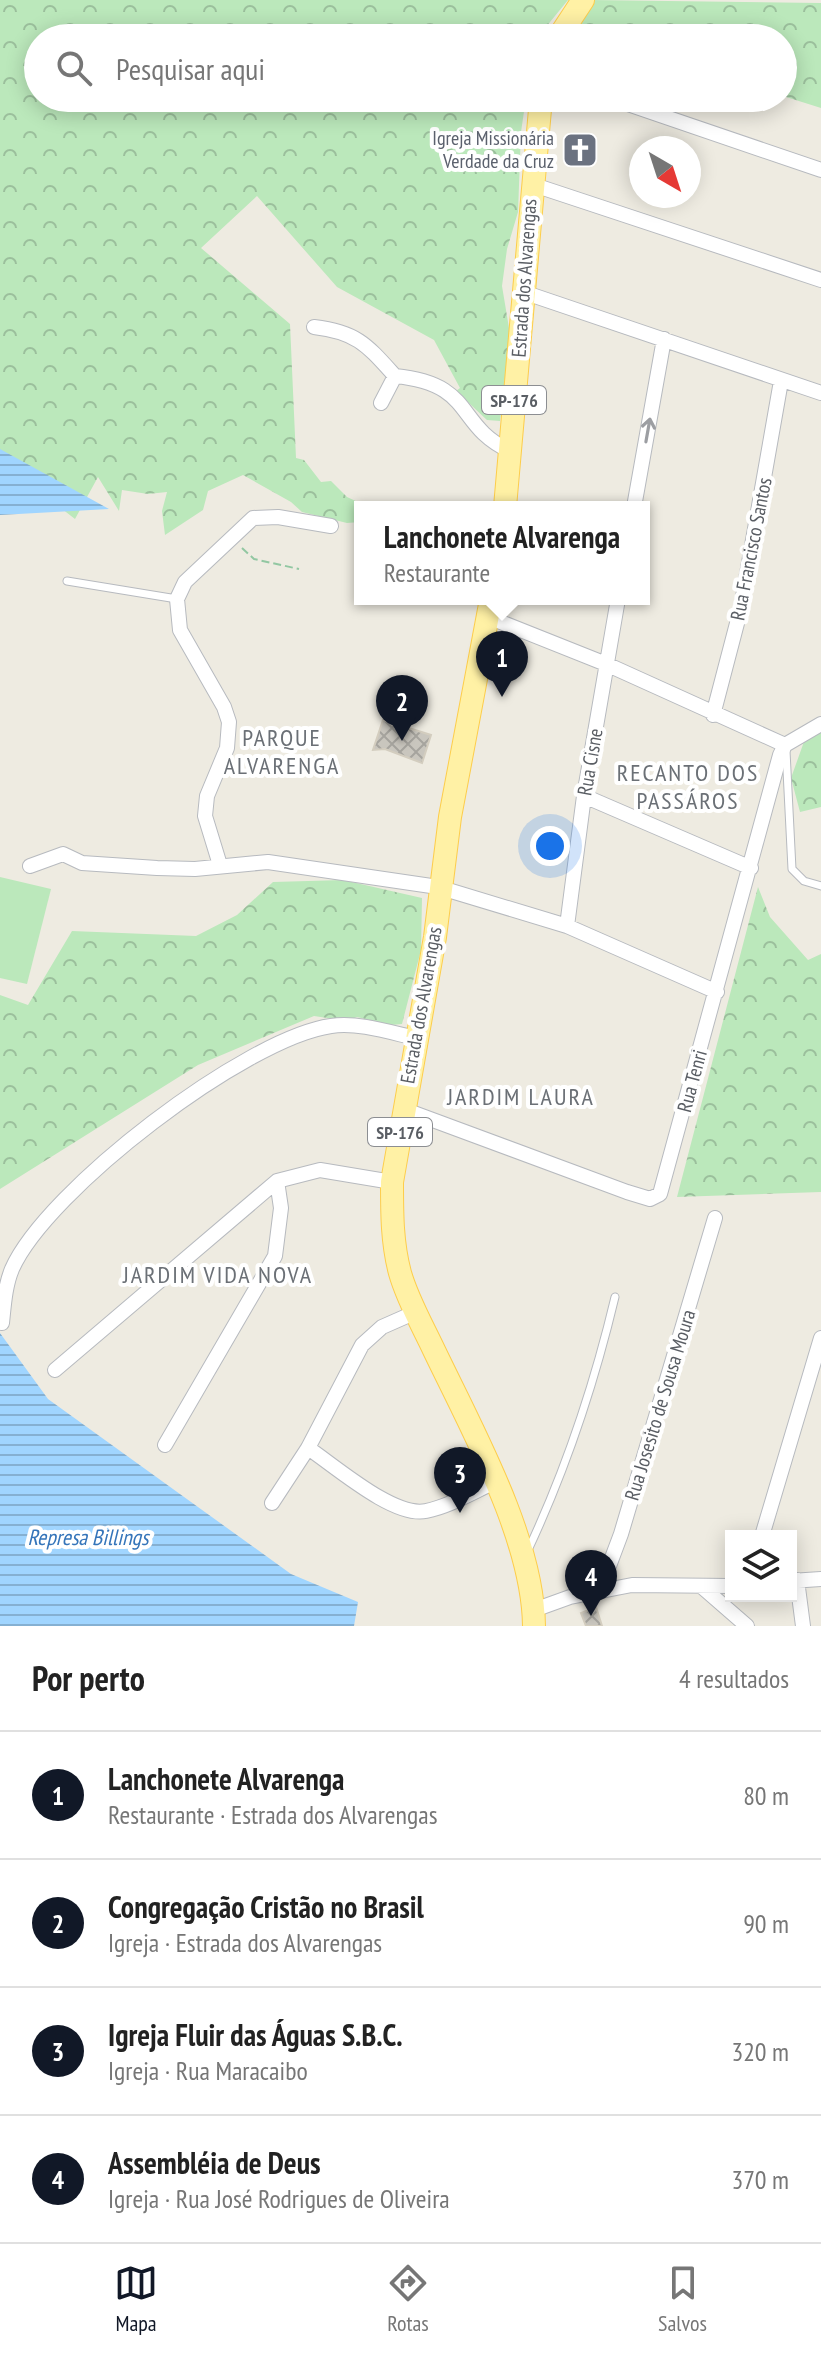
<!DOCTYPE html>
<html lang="pt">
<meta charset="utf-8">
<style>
:root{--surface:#fff;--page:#f6f6f6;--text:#222;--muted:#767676;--line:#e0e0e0;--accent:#111827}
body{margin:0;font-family:"PT Sans Narrow",sans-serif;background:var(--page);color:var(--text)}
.controls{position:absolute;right:24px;bottom:24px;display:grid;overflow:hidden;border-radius:0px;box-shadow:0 4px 20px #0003}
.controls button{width:72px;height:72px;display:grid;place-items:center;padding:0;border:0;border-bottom:2px solid var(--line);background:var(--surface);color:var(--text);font:40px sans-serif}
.compass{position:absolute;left:629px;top:136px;width:72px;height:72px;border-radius:50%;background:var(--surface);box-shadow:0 4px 20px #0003;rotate:141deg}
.you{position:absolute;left:550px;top:846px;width:28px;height:28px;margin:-20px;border:6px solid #fff;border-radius:50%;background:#1a73e8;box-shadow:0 0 0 12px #1a73e833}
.badge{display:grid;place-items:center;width:52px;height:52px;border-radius:50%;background:var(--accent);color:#fff;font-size:26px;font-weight:700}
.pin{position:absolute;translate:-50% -66px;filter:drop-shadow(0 2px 4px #0008)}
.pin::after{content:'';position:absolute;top:42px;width:28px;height:24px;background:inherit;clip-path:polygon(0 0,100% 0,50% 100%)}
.popup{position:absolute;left:354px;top:501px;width:296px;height:104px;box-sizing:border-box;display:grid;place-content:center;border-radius:0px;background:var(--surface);filter:drop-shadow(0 2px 6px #0005);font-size:26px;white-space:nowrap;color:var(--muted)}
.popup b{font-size:30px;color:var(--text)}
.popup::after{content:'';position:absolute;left:50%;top:100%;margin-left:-16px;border:16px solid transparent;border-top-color:var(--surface)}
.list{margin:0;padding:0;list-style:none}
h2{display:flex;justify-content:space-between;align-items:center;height:104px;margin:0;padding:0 32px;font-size:34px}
h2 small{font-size:26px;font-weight:400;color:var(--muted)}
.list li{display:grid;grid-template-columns:52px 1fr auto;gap:24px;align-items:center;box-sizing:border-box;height:128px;padding:0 32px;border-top:2px solid var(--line)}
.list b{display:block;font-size:30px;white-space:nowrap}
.list p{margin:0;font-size:26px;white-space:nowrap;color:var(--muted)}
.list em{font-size:26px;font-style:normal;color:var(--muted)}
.icon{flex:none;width:44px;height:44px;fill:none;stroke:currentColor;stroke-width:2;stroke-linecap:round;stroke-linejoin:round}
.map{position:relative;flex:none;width:821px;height:1626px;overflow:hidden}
.search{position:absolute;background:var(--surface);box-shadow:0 4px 20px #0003;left:24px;right:24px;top:24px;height:88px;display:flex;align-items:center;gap:20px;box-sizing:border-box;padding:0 28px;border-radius:44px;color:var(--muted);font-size:30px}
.sheet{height:616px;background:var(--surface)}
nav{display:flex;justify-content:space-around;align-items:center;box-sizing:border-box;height:112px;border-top:2px solid var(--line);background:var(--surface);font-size:22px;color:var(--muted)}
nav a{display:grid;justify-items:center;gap:4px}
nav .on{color:var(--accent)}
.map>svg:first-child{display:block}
</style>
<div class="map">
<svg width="821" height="1626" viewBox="0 0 821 1626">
<defs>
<pattern id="forest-crowns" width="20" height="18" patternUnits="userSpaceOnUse" patternTransform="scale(2)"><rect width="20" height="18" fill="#bbe8bb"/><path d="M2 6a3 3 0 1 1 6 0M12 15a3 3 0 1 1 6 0" fill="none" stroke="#9bbf9c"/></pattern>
<pattern id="water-rules" width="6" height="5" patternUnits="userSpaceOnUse" patternTransform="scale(2)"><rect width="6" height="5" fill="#a0d5ff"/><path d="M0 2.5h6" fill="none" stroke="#85b0d2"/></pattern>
<pattern id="building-cross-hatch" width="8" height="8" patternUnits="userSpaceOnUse" patternTransform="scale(2)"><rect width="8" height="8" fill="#c9c6be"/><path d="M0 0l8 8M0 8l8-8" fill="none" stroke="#a6a49e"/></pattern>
</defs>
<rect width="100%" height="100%" fill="#eeebe1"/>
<path fill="url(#forest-crowns)" d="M0,0H568L537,38H38V98H526L521,132L518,212L507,249L502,286L510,334L500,421L487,420L456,391L460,388L434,340L337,287L257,196L201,248L290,324L296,458L304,460L321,482L331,481L347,497L360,503V522L347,523L302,512L291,502L243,475L208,491L203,510L165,535L162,511L167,492L148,494L122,490L119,511L98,477L75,519L44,495L0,472Z
M591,0L821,3V108L783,96V38H569Z
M821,728V807L800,812L791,778L806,736Z
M343,880L422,898L421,950L402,1024L391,1025L357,1017L347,1021L314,1016L198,1065L0,1189V995L28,1005L72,931L196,936L237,915L273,882Z
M758,887L770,917L808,960L821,954V1192L677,1197Z"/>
<path fill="#bbe8bb" d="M0,877L51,889L27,984L0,978Z"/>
<path fill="url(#water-rules)" d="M0,449L109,509L0,515Z
M0,1333L48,1399L291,1574L358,1602L354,1626H0Z"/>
<path fill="url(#building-cross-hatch)" stroke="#d3cdbf" stroke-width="2" d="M383,720L431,735L422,763L385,749L373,750Z
M596,1607L602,1626H586L581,1613Z"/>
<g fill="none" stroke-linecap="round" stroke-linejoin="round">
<defs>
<path id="service" d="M67,581L177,599
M786,751L792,869L804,881L821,886
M528,1550C566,1469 594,1385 615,1297"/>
<path id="minor" d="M610,98L821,170
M531,184L821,280
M523,292L821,393
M314,327C357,332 367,345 395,376
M381,403L395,376C476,384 454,425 510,451
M634,507L664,339
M488,617L606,664L785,745
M713,715L741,608L781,381
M584,796L751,868
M220,865L205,816L207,796L227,748L229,722L224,707L180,630L177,599L185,582L253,518L278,517L331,526
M30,866L63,854L82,863L157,868L195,869L268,862L438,887L567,926L717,992
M567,926L584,796L618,599
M403,1109L627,1192L650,1199L660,1194L780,755L785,745L821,724
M2,1323C4,1304 5,1286 12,1269C47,1190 246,1038 331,1026C358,1022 389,1032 415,1038
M55,1370L277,1181L320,1170L392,1182
M165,1445L275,1256L281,1208L277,1181
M308,1448C335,1466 394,1518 426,1511C450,1506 473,1492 495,1482
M272,1503L308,1448L362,1345L382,1327L416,1312
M762,1536L821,1338
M797,1580L803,1626
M791,1581L821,1579
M701,1586L747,1626
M600,1590L621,1534L715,1218
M534,1610L570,1597L632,1585L731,1586"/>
<path id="primary" d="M558,38L583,0
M505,507L541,98
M491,599L450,817L435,937L392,1182C392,1214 392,1243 400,1273C407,1298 421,1323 432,1346C470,1426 533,1537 534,1626"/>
</defs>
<use href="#service" stroke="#b7babf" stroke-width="9"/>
<use href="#minor" stroke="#b7babf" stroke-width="16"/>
<use href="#primary" stroke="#fdcd4b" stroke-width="24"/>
<path stroke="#92c7a2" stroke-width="2" stroke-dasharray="8 4" stroke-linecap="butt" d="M242,548L254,559L299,569"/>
<use href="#service" stroke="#fff" stroke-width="7"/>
<use href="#minor" stroke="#fff" stroke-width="14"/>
<use href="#primary" stroke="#fff1a5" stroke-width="22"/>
</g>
<defs><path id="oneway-shaft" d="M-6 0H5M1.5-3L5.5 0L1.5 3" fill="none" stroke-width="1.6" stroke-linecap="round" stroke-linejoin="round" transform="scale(2)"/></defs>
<use stroke="#9c9ea2" href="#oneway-shaft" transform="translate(648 430) rotate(-80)"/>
<defs>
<symbol id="church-square" viewBox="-11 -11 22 22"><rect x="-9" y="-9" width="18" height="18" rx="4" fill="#6b7280" stroke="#fff"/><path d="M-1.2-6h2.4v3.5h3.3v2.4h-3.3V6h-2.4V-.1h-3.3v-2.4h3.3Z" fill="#fff"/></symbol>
</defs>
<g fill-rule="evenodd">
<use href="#church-square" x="560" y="130" width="40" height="40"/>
</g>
<g text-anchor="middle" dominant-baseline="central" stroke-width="8" stroke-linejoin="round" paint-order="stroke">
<g fill="#fff" stroke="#8c8e92" stroke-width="2">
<rect x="482" y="386" width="64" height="28" rx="6"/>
<rect x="368" y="1118" width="64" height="28" rx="6"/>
</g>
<g font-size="18" font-weight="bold" fill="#5a5e64">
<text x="514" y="400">SP-176</text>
<text x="400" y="1132">SP-176</text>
</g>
<g font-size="20" fill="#5b616d" stroke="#fff" text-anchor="end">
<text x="554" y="138">Igreja Missionária<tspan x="554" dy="23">Verdade da Cruz</tspan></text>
</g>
<g font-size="20" fill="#5a5e64" stroke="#fff">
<text transform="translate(524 278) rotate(-86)">Estrada dos Alvarengas</text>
<text transform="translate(751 549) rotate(-79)">Rua Francisco Santos</text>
<text transform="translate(590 762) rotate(-80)">Rua Cisne</text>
<text transform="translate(421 1005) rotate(-80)">Estrada dos Alvarengas</text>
<text transform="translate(692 1081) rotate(-75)">Rua Tenri</text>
<text transform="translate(660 1405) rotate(-73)">Rua Josesito de Sousa Moura</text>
</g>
<g font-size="22" font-style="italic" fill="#3575ba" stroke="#fff">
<text x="88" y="1537">Represa Billings</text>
</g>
<g font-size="24" letter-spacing="2" fill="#6b7076" stroke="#fff">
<text x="282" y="737">PARQUE<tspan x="282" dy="28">ALVARENGA</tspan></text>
<text x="688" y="772">RECANTO DOS<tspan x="688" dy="28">PASSÁROS</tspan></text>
<text x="521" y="1096">JARDIM LAURA</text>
<text x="218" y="1274">JARDIM VIDA NOVA</text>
</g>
</g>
</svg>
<div class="controls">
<button><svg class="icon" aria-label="layers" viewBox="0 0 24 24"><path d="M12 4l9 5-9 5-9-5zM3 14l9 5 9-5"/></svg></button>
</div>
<svg class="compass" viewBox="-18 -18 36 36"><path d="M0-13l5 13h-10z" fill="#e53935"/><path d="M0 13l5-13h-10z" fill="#767676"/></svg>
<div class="you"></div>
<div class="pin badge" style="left:502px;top:697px">1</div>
<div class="popup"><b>Lanchonete Alvarenga</b>Restaurante</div>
<div class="pin badge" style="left:402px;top:741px">2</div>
<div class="pin badge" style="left:460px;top:1513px">3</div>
<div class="pin badge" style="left:591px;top:1616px">4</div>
<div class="search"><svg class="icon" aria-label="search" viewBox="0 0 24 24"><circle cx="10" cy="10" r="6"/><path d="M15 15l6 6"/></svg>Pesquisar aqui</div>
</div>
<section class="sheet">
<h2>Por perto<small>4 resultados</small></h2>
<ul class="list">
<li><span class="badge">1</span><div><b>Lanchonete Alvarenga</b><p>Restaurante · Estrada dos Alvarengas</p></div><em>80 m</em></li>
<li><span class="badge">2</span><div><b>Congregação Cristão no Brasil</b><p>Igreja · Estrada dos Alvarengas</p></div><em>90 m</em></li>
<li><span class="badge">3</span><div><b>Igreja Fluir das Águas S.B.C.</b><p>Igreja · Rua Maracaibo</p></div><em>320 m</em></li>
<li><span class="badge">4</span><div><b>Assembléia de Deus</b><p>Igreja · Rua José Rodrigues de Oliveira</p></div><em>370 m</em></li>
</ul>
</section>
<nav>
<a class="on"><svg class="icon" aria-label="map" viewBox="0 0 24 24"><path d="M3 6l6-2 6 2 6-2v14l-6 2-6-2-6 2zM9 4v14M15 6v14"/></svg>Mapa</a>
<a><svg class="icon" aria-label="directions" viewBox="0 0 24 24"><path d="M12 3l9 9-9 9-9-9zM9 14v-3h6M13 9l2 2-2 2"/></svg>Rotas</a>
<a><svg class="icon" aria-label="saved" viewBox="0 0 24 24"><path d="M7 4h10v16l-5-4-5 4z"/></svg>Salvos</a>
</nav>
